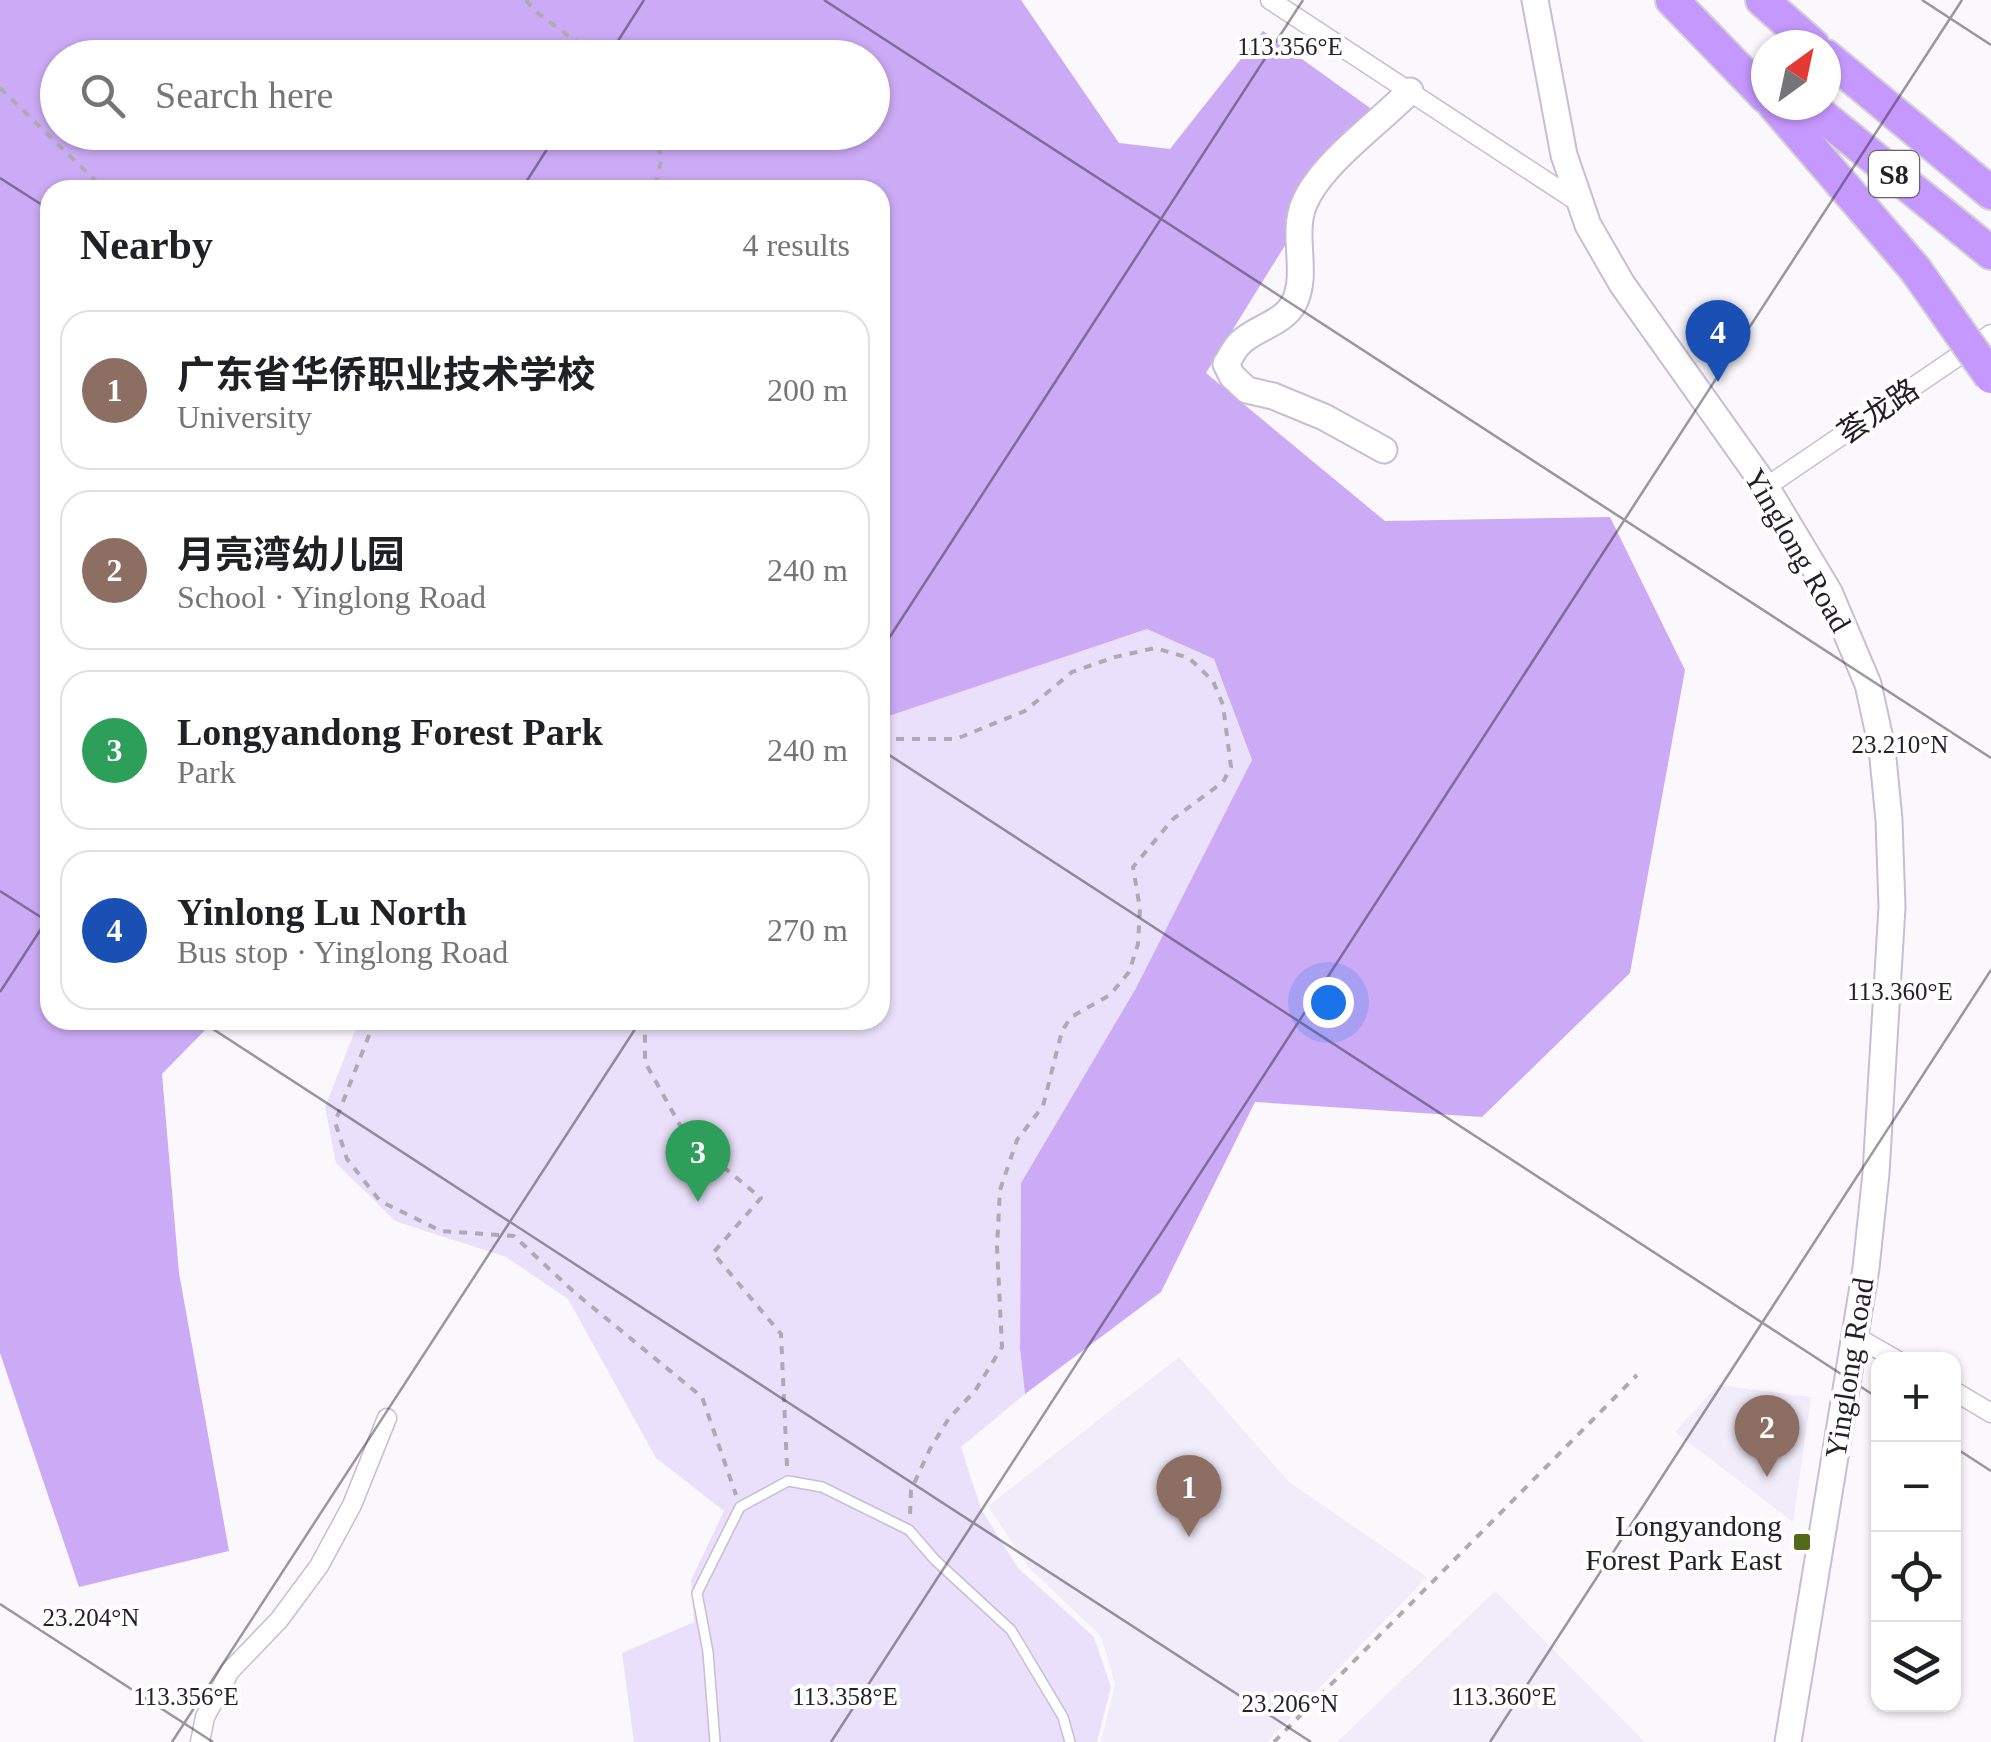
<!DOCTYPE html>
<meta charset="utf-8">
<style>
:root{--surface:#fff;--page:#f2f2f2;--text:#202124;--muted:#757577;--line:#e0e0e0;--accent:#2563eb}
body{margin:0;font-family:"Times New Roman","Noto Sans SC",serif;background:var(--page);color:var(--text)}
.controls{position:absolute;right:30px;bottom:30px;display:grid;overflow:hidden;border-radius:20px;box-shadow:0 2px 8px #0004}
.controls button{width:90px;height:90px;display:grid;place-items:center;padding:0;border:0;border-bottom:2px solid var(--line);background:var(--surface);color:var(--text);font:50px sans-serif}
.compass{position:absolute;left:1751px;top:30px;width:90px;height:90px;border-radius:50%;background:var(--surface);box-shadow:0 2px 8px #0004;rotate:33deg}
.you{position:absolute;left:1328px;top:1002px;width:35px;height:35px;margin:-25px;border:8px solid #fff;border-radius:50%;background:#1a73e8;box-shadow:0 0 0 15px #1a73e833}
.badge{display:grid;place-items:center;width:65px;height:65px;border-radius:50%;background:var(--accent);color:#fff;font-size:32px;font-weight:700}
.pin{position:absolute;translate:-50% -82px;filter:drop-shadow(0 2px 5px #0008)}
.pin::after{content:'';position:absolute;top:52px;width:35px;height:30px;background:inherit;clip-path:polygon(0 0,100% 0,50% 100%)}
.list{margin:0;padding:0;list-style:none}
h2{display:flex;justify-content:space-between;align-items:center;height:130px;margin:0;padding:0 40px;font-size:42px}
h2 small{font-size:32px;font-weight:400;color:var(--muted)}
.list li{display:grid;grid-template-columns:65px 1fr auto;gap:30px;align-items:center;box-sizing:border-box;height:160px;margin:0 20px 20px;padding:0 20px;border:2px solid var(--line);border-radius:30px}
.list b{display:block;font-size:38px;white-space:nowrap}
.list p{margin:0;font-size:32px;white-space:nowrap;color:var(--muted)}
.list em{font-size:32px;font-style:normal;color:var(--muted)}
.icon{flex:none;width:55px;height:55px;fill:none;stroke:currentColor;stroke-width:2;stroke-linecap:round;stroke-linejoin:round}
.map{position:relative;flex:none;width:1991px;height:1742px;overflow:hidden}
.search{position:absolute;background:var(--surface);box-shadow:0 2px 8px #0004;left:40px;top:40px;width:850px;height:110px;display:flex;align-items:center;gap:25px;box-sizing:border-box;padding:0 35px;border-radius:55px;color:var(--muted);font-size:38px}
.panel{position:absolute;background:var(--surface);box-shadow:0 2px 8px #0004;left:40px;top:180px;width:850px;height:850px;border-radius:30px}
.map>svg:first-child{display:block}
</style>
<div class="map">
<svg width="1991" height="1742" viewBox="0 0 1991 1742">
<rect width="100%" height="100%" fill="#faf8fd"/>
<path fill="#f1ecfa" d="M1179,1357L1289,1482L1427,1577L1267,1742H1101L1115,1684L1101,1636L1029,1568L988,1506Z
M1718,1385L1811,1397L1793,1522L1675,1432Z
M1495,1591L1645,1742H1337Z"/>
<path fill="#ebe0fb" d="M1147,629L1214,659L1252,761L1136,988L1021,1183L1020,1349L1025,1394L961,1447L981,1509L1018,1568L1094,1637L1111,1687L1097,1742H634L622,1653L694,1622L691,1580L724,1511L656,1458L568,1299L506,1257L395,1221L336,1163L325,1107L356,1028L360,1020H880V719Z"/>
<path fill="#cbabf5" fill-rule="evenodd" d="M0,0H1021L1119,143L1170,149L1263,31L1370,108L1206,373L1385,521L1610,517L1685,670L1630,973L1482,1117L1255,1102L1161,1292L1025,1394L1020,1349L1021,1183L1136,988L1252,760L1214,659L1147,629L880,719V190H50V1020H215L162,1074L179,1273L229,1551L79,1587L0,1353ZM58,58H872V132H58Z"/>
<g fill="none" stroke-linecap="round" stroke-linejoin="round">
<defs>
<path id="lane" d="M715,1742L708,1652L697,1593L740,1507L788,1481L822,1487L909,1530L935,1560L1011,1630L1063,1717L1070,1742"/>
<path id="street" d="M1270,0L1578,202
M1766,487L1991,334
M1855,1336L1897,1360
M1954,1391L1991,1413
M200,1742L205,1717L230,1671L279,1620L319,1566L352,1505L387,1418"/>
<path id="secondary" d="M1535,0L1564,155L1588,225L1622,284L1766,487L1829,592L1868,684L1882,748L1889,820L1892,907L1876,1173L1866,1268L1788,1742
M1384,450L1324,417L1273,396L1247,390L1232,376L1226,364C1230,358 1234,349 1239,344C1254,328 1283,324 1294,303C1309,273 1291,235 1304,204C1321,163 1379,123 1410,91"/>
<path id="highway" d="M1672,0L1766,97
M1762,0L1813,45
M1826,56L1991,193
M1774,105L1915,269
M1809,105L1991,253"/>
</defs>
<use href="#lane" stroke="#c7bdd7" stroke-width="12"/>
<use href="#street" stroke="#c7bdd7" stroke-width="21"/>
<use href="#secondary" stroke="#c7bdd7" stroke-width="29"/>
<use href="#highway" stroke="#d3d2d4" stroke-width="36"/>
<path stroke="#adaab1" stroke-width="4" stroke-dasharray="8 8" stroke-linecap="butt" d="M526,0L536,12L599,58
M0,88L105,190
M651,132L662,157L654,190
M880,739H956L1025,711L1072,672L1115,657L1155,648L1189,658L1213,681L1223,705L1231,767L1223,782L1173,819L1133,867L1140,909L1138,944L1129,972L1110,995L1071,1017L1062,1031L1043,1106L1017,1140L1000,1190L997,1247L1002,1347L975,1391L949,1418L930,1449L911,1490L910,1515
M375,1020L335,1122L347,1159L380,1201L441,1231L514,1236L574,1292L702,1397L736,1495
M649,1020L645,1026V1062L686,1136L761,1198L713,1253L781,1334L787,1466
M1274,1742L1637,1375"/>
<use href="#lane" stroke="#fff" stroke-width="9"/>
<use href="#street" stroke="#fff" stroke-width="18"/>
<use href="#secondary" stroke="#fff" stroke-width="25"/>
<use href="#highway" stroke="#c598fd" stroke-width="32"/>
<defs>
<path id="highway-bridge" d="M1915,269L1991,377"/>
</defs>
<use href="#highway-bridge" stroke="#d3d2d4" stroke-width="36" stroke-linecap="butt"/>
<use href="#highway-bridge" stroke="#c598fd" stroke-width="32"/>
</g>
<path fill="none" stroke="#24202a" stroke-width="2.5" stroke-opacity="0.45" d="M824,0L1991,758M1922,0L1991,45M607,58L644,0M0,178L50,210M521,190L558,132M880,652L1303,0M880,749L1878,1398M0,891L50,923M0,992L50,915M199,1020L1311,1742M1954,1447L1991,1471M0,1604L213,1742M172,1742L641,1020M831,1742L1962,0M1490,1742L1991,970"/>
<rect fill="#546a19" stroke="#fff" stroke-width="4" x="1792" y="1532" width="20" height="20" rx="5"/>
<g text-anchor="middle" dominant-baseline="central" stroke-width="8" stroke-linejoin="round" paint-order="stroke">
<rect fill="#fff" stroke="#66636a" stroke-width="2.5" x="1869" y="151" width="50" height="46" rx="8"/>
<g font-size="28" font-weight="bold" fill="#24202a">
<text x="1894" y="174">S8</text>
</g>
<g font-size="30" fill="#24202a" stroke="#fff">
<text transform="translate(1878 411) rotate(-34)">荟龙路</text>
<text transform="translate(1798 550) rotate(60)">Yinglong Road</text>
<text transform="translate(1849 1368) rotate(-81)">Yinglong Road</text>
</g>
<g font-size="30" fill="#24202a" stroke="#fff" text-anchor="end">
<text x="1782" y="1525">Longyandong<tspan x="1782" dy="34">Forest Park East</tspan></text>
</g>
</g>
<g font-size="25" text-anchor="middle" fill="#24202a" stroke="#fff" stroke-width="8" stroke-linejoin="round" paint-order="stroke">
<text x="1290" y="55">113.356°E</text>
<text x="1900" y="753">23.210°N</text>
<text x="1900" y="1000">113.360°E</text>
<text x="91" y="1626">23.204°N</text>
<text x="186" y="1705">113.356°E</text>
<text x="845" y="1705">113.358°E</text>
<text x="1504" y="1705">113.360°E</text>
<text x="1290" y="1712">23.206°N</text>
</g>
</svg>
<div class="controls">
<button>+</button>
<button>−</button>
<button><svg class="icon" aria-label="locate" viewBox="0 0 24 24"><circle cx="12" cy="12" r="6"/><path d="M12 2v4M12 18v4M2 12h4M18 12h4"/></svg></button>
<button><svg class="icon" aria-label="layers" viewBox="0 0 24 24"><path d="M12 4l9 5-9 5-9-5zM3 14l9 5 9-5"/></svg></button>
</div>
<svg class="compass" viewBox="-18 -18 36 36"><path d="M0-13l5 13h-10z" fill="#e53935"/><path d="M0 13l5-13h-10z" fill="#757577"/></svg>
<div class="you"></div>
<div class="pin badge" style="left:1189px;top:1537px;background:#8d6e63">1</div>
<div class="pin badge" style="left:1767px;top:1477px;background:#8d6e63">2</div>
<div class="pin badge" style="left:698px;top:1202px;background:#2e9e5b">3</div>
<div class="pin badge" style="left:1718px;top:382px;background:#1a4fb4">4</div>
<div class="search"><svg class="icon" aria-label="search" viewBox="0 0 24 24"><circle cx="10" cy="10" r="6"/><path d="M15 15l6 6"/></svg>Search here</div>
<section class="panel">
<h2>Nearby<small>4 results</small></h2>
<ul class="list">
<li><span class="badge" style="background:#8d6e63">1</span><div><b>广东省华侨职业技术学校</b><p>University</p></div><em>200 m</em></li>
<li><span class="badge" style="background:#8d6e63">2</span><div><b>月亮湾幼儿园</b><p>School · Yinglong Road</p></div><em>240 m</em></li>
<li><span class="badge" style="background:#2e9e5b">3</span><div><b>Longyandong Forest Park</b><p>Park</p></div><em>240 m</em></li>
<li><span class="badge" style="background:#1a4fb4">4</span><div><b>Yinlong Lu North</b><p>Bus stop · Yinglong Road</p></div><em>270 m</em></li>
</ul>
</section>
</div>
